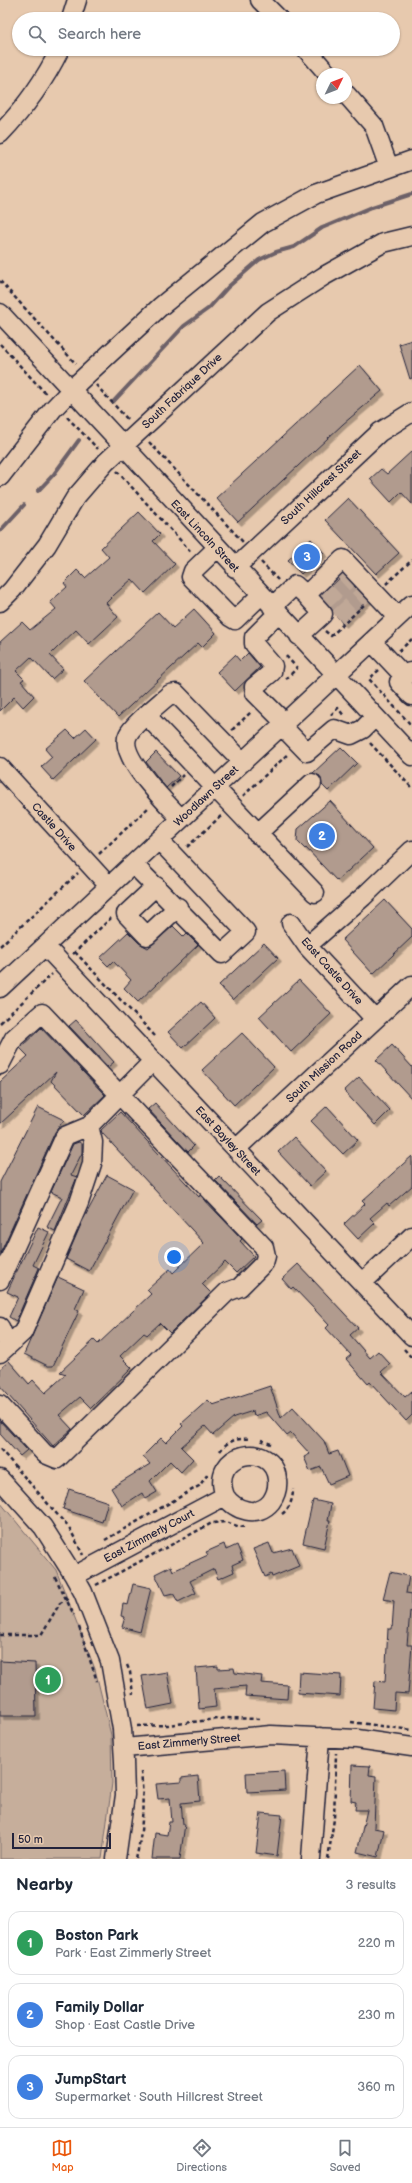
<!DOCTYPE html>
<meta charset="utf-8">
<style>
:root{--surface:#fff;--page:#f2f2f3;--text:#1f2937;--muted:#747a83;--line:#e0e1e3;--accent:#ea580c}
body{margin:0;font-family:"Balsamiq Sans",sans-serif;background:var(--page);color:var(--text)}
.compass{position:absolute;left:316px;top:68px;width:36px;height:36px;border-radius:50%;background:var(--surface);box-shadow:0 1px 3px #0004;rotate:47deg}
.scale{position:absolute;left:12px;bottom:10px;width:99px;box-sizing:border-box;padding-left:4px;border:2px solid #22223b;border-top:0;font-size:11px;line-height:14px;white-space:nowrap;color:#22223b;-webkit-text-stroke:3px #e7c9ae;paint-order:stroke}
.you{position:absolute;left:174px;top:1257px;width:14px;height:14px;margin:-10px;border:3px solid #fff;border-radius:50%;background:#1a73e8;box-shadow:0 0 0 6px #1a73e833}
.badge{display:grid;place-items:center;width:26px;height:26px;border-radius:50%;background:var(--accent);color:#fff;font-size:13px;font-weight:700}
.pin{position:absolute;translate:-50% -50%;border:2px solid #fff;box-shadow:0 1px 4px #0006}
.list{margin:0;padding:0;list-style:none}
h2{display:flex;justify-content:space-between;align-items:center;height:52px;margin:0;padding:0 16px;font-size:17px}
h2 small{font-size:13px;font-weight:400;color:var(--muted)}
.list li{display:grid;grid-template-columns:26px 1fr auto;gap:12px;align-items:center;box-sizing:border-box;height:64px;margin:0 8px 8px;padding:0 8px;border:1px solid var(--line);border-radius:12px}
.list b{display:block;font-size:15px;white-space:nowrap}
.list p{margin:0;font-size:13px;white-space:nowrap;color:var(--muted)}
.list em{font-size:13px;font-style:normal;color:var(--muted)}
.icon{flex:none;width:22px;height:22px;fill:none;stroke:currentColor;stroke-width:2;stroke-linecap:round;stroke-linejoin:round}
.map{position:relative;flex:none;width:412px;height:1859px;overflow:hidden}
.search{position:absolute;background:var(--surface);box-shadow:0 1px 3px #0004;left:12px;right:12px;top:12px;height:44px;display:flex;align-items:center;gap:10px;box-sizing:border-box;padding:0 14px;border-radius:22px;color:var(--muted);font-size:15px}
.sheet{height:268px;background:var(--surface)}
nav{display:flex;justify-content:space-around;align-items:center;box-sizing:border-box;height:56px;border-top:1px solid var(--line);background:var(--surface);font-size:11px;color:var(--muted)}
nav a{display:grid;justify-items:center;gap:2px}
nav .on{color:var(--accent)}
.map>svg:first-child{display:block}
</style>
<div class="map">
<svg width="412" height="1859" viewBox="0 0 412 1859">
<defs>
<filter id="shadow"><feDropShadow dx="3.5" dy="3.5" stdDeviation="0" flood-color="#0004"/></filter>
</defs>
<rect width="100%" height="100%" fill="#e7c9ae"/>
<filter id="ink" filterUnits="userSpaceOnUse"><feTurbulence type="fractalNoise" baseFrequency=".025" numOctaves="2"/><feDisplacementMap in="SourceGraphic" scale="8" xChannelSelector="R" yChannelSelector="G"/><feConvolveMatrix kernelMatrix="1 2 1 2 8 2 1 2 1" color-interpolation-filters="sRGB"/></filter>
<g filter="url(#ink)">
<path fill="#c6ae9b" stroke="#74686b" d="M0,1502L56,1570L95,1669L111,1735L112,1783L102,1859H0Z"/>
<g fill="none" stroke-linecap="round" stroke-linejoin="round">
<path stroke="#6c6167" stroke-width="4" d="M113,402L184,326L209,308L228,287L259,260L276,252L294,247L322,228L372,207L412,194
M38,491L54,474L79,440
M0,531L24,505"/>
</g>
<path fill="#b19b8e" stroke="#22223b" filter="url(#shadow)" d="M412,340V378L410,379L399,344Z
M360,365L382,391L343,424L238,522L216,498Z
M412,451V504L401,492L391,502L370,479L381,469L387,474Z
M348,498L399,553L376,574L325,520Z
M139,512L160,534L153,541L175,564L145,593L132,579L114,595L106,603L118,617L89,644L76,630L58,647L50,655L63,669L52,679L31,657L16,671L24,679L21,681L34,696L23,707L14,697L0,711V642L22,622L30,630L56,609L50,602L67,587L64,583L77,570L85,578L109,557L101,548Z
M311,539L324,553L301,574L288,560Z
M343,575L368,600L343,624L321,596Z
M194,609L216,633L202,647L198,643L118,717L84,681L158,612L173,628Z
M248,653L260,667L235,691L217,672L235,655L240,661Z
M86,728L96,739L53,780L41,767L52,757L45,749L67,730L75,738Z
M341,747L357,763L328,791L322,785L320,776L313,773Z
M156,752L179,776L166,788L146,762Z
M330,801L373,848L337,881L306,848L305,849L297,841L298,829Z
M385,900L412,929V937L373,974L342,940Z
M173,926L184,937L187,934L198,945L138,1002L124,988L131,980L113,961L108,966L100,958L128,932L139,943L148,948Z
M264,943L278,958L233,1000L219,985Z
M299,980L331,1014L291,1052L259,1017Z
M201,1002L215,1018L183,1048L168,1032Z
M76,1020L114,1062L108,1067L69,1026Z
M41,1028L105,1095L84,1115L51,1081L56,1072L0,1124V1082L28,1056L20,1048Z
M242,1033L274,1067L234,1105L202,1070Z
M392,1045L412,1067V1099L376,1060Z
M359,1077L390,1110L375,1125L344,1091Z
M155,1103L194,1146L188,1152L148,1109Z
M327,1106L358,1140L343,1154L311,1121Z
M38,1107L64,1120L55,1132L0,1254V1182Z
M120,1112L199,1197L200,1195L242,1239L240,1241L254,1256L236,1273L225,1262L202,1284L211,1293L170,1333L160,1323L147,1335L144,1333L120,1356L132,1368L91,1408L80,1397L59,1415L72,1429L53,1446L0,1386V1369L9,1361L29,1384L33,1380L45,1393L66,1374L60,1372L94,1340L98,1344L151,1294L147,1290L170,1269L173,1273L204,1243L102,1133L101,1130Z
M294,1137L326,1171L310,1186L278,1152Z
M79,1142L82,1144V1153L71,1175L77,1177L55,1231L47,1227L62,1197L51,1192L73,1144Z
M412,1156V1186L389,1206L387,1203L370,1218L375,1223L358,1239L344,1224L365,1204L362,1201Z
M107,1175L133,1189L89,1271L66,1259L82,1222Z
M219,1176L262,1220L257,1224L215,1180Z
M38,1227L49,1232L33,1265L39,1268L16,1321L9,1317L18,1297L7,1292Z
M298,1264L358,1328L350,1335L370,1358L378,1351L390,1364L381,1372L405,1397L412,1391V1415L406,1421L370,1382L368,1384L346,1359L351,1355L326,1328L329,1325L316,1311L293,1287L291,1289L282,1279Z
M58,1277L84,1289L75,1309L79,1311L53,1366H48L24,1354Z
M270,1386L281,1418L293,1407L324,1441L329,1454L338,1451L348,1476L329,1484L321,1467L310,1471L304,1457L310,1454L291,1433L287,1436L266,1412L254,1416L253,1411L234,1417L213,1435L205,1426L181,1447L193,1459L181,1472L170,1461L150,1481L157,1492L145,1499L142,1493L122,1506L111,1488L150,1464L143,1456L161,1438L166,1443L183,1426L181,1424L208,1400L213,1405Z
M0,1421L27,1450L20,1456L0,1434Z
M69,1489L108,1502L102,1522L63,1509Z
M313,1500L331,1504L328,1521H330L324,1548L303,1543Z
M269,1543L273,1553L292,1548L299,1566L272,1577L271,1574L265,1577L253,1549Z
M224,1544L226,1550L237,1545L243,1560L232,1565L234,1572L218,1579L214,1569L190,1581L196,1593L178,1602L173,1593L165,1595L155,1574L171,1566L173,1571L208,1555L206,1552Z
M390,1572L409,1576L406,1593L412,1594V1612L410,1611L407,1645H412L408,1694L395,1693L394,1710L373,1708L375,1681L385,1682L388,1629H392L394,1601L383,1599Z
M133,1584L151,1588L140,1632L122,1627L125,1617L121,1616L123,1604L128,1605Z
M0,1661L35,1663L36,1716H0Z
M218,1666V1669L234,1668L235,1673L262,1676L261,1683L288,1685L287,1699L245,1696L246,1686L214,1689L216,1707L199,1709L196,1668Z
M167,1672L173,1704L148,1709L142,1676Z
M299,1672L341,1675L340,1696L298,1693Z
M352,1765L370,1766L369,1775L376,1776L374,1828L384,1830L378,1857L357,1852L367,1810H355L356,1802L351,1801Z
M284,1771L285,1790L247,1792L246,1773Z
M198,1776L200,1801L181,1803L183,1824H185L180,1859H152L155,1833L167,1835L169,1822H172L170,1798L158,1799L156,1784L181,1782V1778Z
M261,1813L282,1815L277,1856L256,1853Z"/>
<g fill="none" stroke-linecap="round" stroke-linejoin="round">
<path stroke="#c0a897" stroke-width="18" stroke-dasharray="18 9" stroke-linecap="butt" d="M323,602L348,579
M338,618L363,595"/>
<defs>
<path id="minor" d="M260,0L279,19
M71,19L77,0
M306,49L328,74
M346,94L374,126L389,168
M0,134C24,109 45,80 60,49
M0,313L412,756
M0,477L53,409L79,382L160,307L263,223L316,194L412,160
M217,548L193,571L191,577L230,617L235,620L261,595
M235,568L380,432L412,412
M0,602L12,590L47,545L75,498L106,462L268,312L324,276L383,243L412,236
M272,607L295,585L306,595
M278,613L254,637V644L273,666L272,672L254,687L255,693L285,723
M299,636L323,614L306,595L343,559L398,617
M372,642L405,677
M410,672L399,682L412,696
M147,716L315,893
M282,726L307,752L334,729L351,735L363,729L375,717
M0,767L109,886
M181,819C168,804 117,756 128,735C133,724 159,704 170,694L176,693L243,762
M257,834L312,783
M133,864L222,954L246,932L159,840
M156,886L126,914L147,936L178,907
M291,923L307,946L375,1019
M45,946L412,1336
M307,946L363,897L412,850
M0,988L412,604
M0,1065L14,1038L42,1013L264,1247L266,1256L264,1263L240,1287L227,1292L57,1459L45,1454L0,1405
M236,1149L412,985
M0,1280L65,1136L89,1126L153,1061
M362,1283L412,1236
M0,1327L8,1346
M0,1353L23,1332L79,1203L92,1164L93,1142L89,1126
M0,1479L43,1527L74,1576L83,1592L110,1661L122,1729L124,1761L125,1795L116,1859
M74,1576L225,1496C235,1511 258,1518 271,1502C276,1495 278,1487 277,1479C273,1440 208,1451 225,1496
M124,1748L271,1735L357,1739L412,1747
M311,1859L320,1737"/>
</defs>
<use href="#minor" stroke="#22223b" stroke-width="21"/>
<path stroke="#22223b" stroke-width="2.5" stroke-dasharray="4 3" stroke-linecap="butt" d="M0,281L76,364
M0,344L47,395
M96,385L129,421
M67,417L98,449
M149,442L243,542
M117,471L192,553
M261,562L278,580
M386,584L412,560
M325,631L331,636L365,604
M399,651L412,639
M286,656L297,668L286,679
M379,670L369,679L412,726
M331,715L338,708L344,716
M232,730L252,711
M370,743L412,788
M171,787L183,775
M243,796L289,753
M187,847L221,816
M99,854L149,807
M0,946L78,873
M75,952L155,1036
M73,954L111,918
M0,1023L52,974
M404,1349L412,1358
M261,1440L271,1444
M0,1449L70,1529L83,1555
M220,1451C228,1440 238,1438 250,1439
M282,1514C290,1508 293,1499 293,1489
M105,1540L199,1486L208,1474
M55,1577L74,1615
M96,1585L212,1523L226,1522L240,1527L244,1526
M79,1627L97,1681
M0,1635H41L60,1603L70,1598
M127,1665L130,1672L133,1694
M351,1722L412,1730
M137,1726L168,1725L226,1718L262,1719
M136,1859C143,1831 144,1800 141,1772
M328,1859L334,1819L336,1753"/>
<use href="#minor" stroke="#e7c9ae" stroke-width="18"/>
</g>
</g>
<g text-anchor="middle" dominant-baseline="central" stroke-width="3" stroke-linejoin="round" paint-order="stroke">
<g font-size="11" fill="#22223b" stroke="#e7c9ae">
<text transform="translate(182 391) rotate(-43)">South Fabrique Drive</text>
<text transform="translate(321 487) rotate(-43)">South Hillcrest Street</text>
<text transform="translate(205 536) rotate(47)">East Lincoln Street</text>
<text transform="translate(206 796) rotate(-43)">Woodlawn Street</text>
<text transform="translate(54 827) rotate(48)">Castle Drive</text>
<text transform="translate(332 971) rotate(48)">East Castle Drive</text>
<text transform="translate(324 1067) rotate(-43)">South Mission Road</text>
<text transform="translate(228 1141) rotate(47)">East Bayley Street</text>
<text transform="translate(149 1536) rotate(-28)">East Zimmerly Court</text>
<text transform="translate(189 1742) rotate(-5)">East Zimmerly Street</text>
</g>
</g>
</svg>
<svg class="compass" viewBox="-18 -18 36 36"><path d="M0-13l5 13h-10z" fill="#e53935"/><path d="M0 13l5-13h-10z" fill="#747a83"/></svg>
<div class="scale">50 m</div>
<div class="you"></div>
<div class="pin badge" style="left:48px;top:1680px;background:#2e9e5b">1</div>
<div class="pin badge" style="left:322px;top:836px;background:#3f7fe0">2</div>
<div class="pin badge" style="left:307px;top:557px;background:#3f7fe0">3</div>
<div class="search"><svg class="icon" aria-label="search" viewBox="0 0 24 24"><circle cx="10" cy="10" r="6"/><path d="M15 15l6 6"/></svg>Search here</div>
</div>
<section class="sheet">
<h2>Nearby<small>3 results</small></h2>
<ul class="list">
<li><span class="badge" style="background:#2e9e5b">1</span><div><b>Boston Park</b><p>Park · East Zimmerly Street</p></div><em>220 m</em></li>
<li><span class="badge" style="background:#3f7fe0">2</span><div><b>Family Dollar</b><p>Shop · East Castle Drive</p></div><em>230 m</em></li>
<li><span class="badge" style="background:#3f7fe0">3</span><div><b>JumpStart</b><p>Supermarket · South Hillcrest Street</p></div><em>360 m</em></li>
</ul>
</section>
<nav>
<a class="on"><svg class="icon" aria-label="map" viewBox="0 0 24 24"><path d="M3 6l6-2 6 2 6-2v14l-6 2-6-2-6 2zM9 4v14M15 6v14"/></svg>Map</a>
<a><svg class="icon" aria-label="directions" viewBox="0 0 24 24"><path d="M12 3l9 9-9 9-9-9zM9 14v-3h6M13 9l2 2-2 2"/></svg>Directions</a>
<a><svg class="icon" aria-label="saved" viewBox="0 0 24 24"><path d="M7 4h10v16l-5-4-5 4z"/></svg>Saved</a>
</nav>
